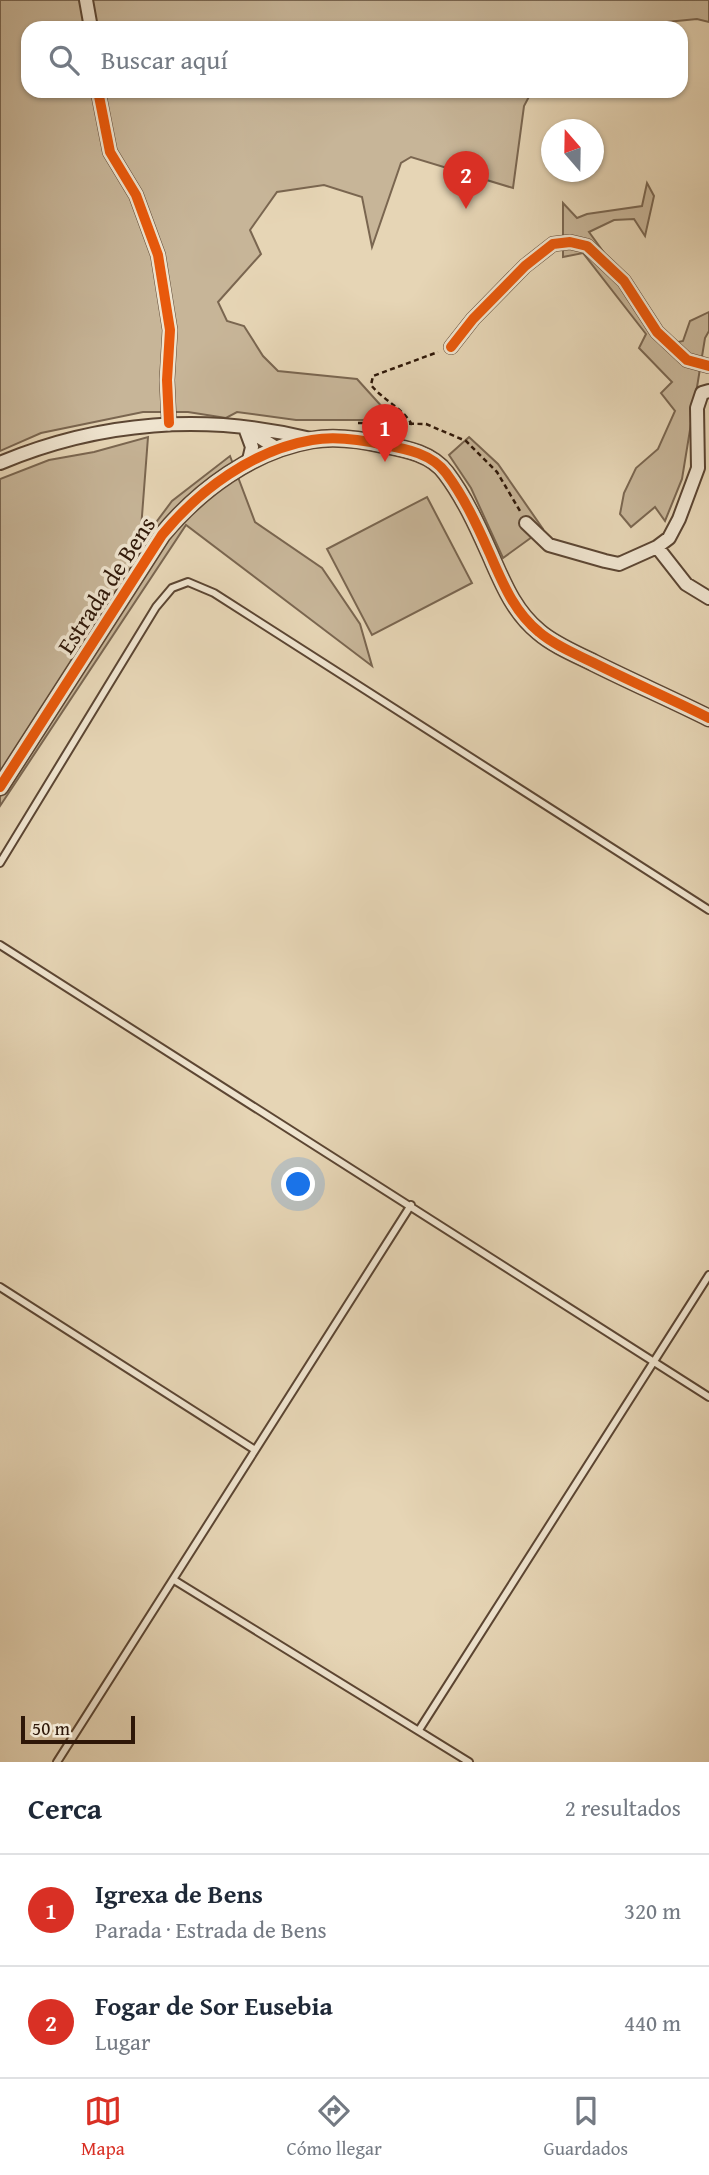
<!DOCTYPE html>
<html lang="es">
<meta charset="utf-8">
<style>
:root{--surface:#fff;--page:#f6f6f7;--text:#1f2937;--muted:#747a83;--line:#e0e1e3;--accent:#d93025}
body{margin:0;font-family:"Gentium Book Plus",serif;background:var(--page);color:var(--text)}
.compass{position:absolute;left:541px;top:119px;width:63px;height:63px;border-radius:50%;background:var(--surface);box-shadow:0 2px 5px #0004;rotate:340deg}
.scale{position:absolute;left:21px;bottom:18px;width:114px;box-sizing:border-box;padding-left:7px;border:4px solid #2e1708;border-top:0;font-size:19px;line-height:24px;white-space:nowrap;color:#2e1708;-webkit-text-stroke:5px #efe4cf;paint-order:stroke}
.you{position:absolute;left:299px;top:1185px;width:24px;height:24px;margin:-18px;border:5px solid #fff;border-radius:50%;background:#1a73e8;box-shadow:0 0 0 10px #1a73e833}
.badge{display:grid;place-items:center;width:46px;height:46px;border-radius:50%;background:var(--accent);color:#fff;font-size:23px;font-weight:700}
.pin{position:absolute;translate:-50% -58px;filter:drop-shadow(0 2px 4px #0008)}
.pin::after{content:'';position:absolute;top:37px;width:24px;height:21px;background:inherit;clip-path:polygon(0 0,100% 0,50% 100%)}
.list{margin:0;padding:0;list-style:none}
h2{display:flex;justify-content:space-between;align-items:center;height:91px;margin:0;padding:0 28px;font-size:30px}
h2 small{font-size:23px;font-weight:400;color:var(--muted)}
.list li{display:grid;grid-template-columns:46px 1fr auto;gap:21px;align-items:center;box-sizing:border-box;height:112px;padding:0 28px;border-top:2px solid var(--line)}
.list b{display:block;font-size:26px;white-space:nowrap}
.list p{margin:0;font-size:23px;white-space:nowrap;color:var(--muted)}
.list em{font-size:23px;font-style:normal;color:var(--muted)}
.icon{flex:none;width:38px;height:38px;fill:none;stroke:currentColor;stroke-width:2;stroke-linecap:round;stroke-linejoin:round}
.map{position:relative;flex:none;width:709px;height:1762px;overflow:hidden}
.search{position:absolute;background:var(--surface);box-shadow:0 2px 5px #0004;left:21px;right:21px;top:21px;height:77px;display:flex;align-items:center;gap:18px;box-sizing:border-box;padding:0 24px;border-radius:21px;color:var(--muted);font-size:26px}
.sheet{height:315px;background:var(--surface)}
nav{display:flex;justify-content:space-around;align-items:center;box-sizing:border-box;height:98px;border-top:2px solid var(--line);background:var(--surface);font-size:19px;color:var(--muted)}
nav a{display:grid;justify-items:center;gap:4px}
nav .on{color:var(--accent)}
.map>svg:first-child{display:block}
</style>
<div class="map">
<svg width="709" height="1762" viewBox="0 0 709 1762">
<rect width="100%" height="100%" fill="#e6d5b5"/>
<filter id="stains"><feTurbulence type="fractalNoise" baseFrequency=".00286" numOctaves="4"/><feColorMatrix values="0 0 0 0 .2 0 0 0 0 .09 0 0 0 0 .02 0 0 0 .5 -.17"/></filter>
<radialGradient id="worn" r=".72"><stop offset=".6" stop-color="#630" stop-opacity="0"/><stop offset="1" stop-color="#630" stop-opacity=".3"/></radialGradient>
<path fill="#c7b598" stroke="#7a6650" stroke-width="2" d="M0,0H709V22L697,19L646,24L644,28H28V91H532L524,106L513,188L411,157L401,163L372,247L362,197L324,185L277,192L250,230L261,254L218,302L227,321L244,326L263,356L278,371L357,379L394,420H296L237,412L226,418L188,412H143L41,433L0,451Z
M647,183L654,196L645,236L634,219L614,220L589,232L655,323L674,343L683,341L690,321L709,312V331L705,338L682,479L665,521L655,507L631,527L620,514L624,493L636,468L658,449L675,411L661,393L672,382L639,348L646,334L583,253L563,257V203L577,218L587,214L642,206Z
M148,437L141,529H151L172,501L230,456L255,522L322,568L360,624L372,666L186,525L0,806V479L49,460L94,452Z
M469,437L498,464L543,529L503,558L471,488L449,455Z
M427,497L472,583L372,635L327,549Z"/>
<g fill="none" stroke-linecap="round" stroke-linejoin="round">
<defs>
<path id="service" d="M0,863L156,607L172,588L188,582L214,593L709,910
M0,945L709,1397
M0,1287L255,1450
M174,1580L469,1762
M419,1730L709,1275
M57,1762L411,1205"/>
<path id="minor" d="M86,0L91,28
M98,91L110,152L136,195L158,255L170,330L167,380L169,423
M451,347L473,319L525,266L553,244L570,242L587,246L624,281L657,332L687,360L709,366
M245,428L252,447L248,464
M248,430L278,449
M0,463C100,421 206,413 311,439
M526,523L549,545L605,561L619,564L657,547L669,538L679,519L698,468L697,408L702,393L709,391
M657,547L686,584L709,598"/>
<path id="tertiary" d="M0,787L162,535C199,490 253,450 312,440C334,436 363,440 385,445C407,449 432,454 446,473C464,497 477,525 489,552C502,581 513,611 539,632C554,645 576,654 594,663C632,682 671,699 709,718"/>
</defs>
<use href="#service" stroke="#5c4633" stroke-width="10"/>
<use href="#minor" stroke="#5c4633" stroke-width="16"/>
<use href="#tertiary" stroke="#5c4633" stroke-width="19"/>
<path stroke="#2e1708" stroke-width="2.5" stroke-dasharray="5 3.5" stroke-linecap="butt" d="M358,423L426,424L466,441L497,472L520,511
M412,425C404,409 383,400 371,385L373,376L438,352"/>
<use href="#service" stroke="#efe4cf" stroke-width="6"/>
<use href="#minor" stroke="#efe4cf" stroke-width="12"/>
<use href="#tertiary" stroke="#efe4cf" stroke-width="16"/>
<defs>
<path id="cycleway" d="M98,91L110,152L136,195L158,255L170,330L167,380L169,423
M451,347L473,319L525,266L553,244L570,242L587,246L624,281L657,332L687,360L709,366
M0,787L162,535C199,490 253,450 312,440C334,436 363,440 385,445C407,449 432,454 446,473C464,497 477,525 489,552C502,581 513,611 539,632C554,645 576,654 594,663C632,682 671,699 709,718"/>
</defs>
<use href="#cycleway" stroke="#efe4cf" stroke-width="15"/>
<use href="#cycleway" stroke="#e8590c" stroke-width="10"/>
</g>
<g text-anchor="middle" dominant-baseline="central" stroke-width="7" stroke-linejoin="round" paint-order="stroke">
<g font-size="24" fill="#2e1708" stroke="#efe4cf">
<text transform="translate(106 585) rotate(-57)">Estrada de Bens</text>
</g>
</g>
<rect width="100%" height="100%" filter="url(#stains)"/>
<rect width="100%" height="100%" fill="url(#worn)"/>
</svg>
<svg class="compass" viewBox="-18 -18 36 36"><path d="M0-13l5 13h-10z" fill="#e53935"/><path d="M0 13l5-13h-10z" fill="#747a83"/></svg>
<div class="scale">50 m</div>
<div class="you"></div>
<div class="pin badge" style="left:385px;top:462px">1</div>
<div class="pin badge" style="left:466px;top:209px">2</div>
<div class="search"><svg class="icon" aria-label="search" viewBox="0 0 24 24"><circle cx="10" cy="10" r="6"/><path d="M15 15l6 6"/></svg>Buscar aquí</div>
</div>
<section class="sheet">
<h2>Cerca<small>2 resultados</small></h2>
<ul class="list">
<li><span class="badge">1</span><div><b>Igrexa de Bens</b><p>Parada · Estrada de Bens</p></div><em>320 m</em></li>
<li><span class="badge">2</span><div><b>Fogar de Sor Eusebia</b><p>Lugar</p></div><em>440 m</em></li>
</ul>
</section>
<nav>
<a class="on"><svg class="icon" aria-label="map" viewBox="0 0 24 24"><path d="M3 6l6-2 6 2 6-2v14l-6 2-6-2-6 2zM9 4v14M15 6v14"/></svg>Mapa</a>
<a><svg class="icon" aria-label="directions" viewBox="0 0 24 24"><path d="M12 3l9 9-9 9-9-9zM9 14v-3h6M13 9l2 2-2 2"/></svg>Cómo llegar</a>
<a><svg class="icon" aria-label="saved" viewBox="0 0 24 24"><path d="M7 4h10v16l-5-4-5 4z"/></svg>Guardados</a>
</nav>
